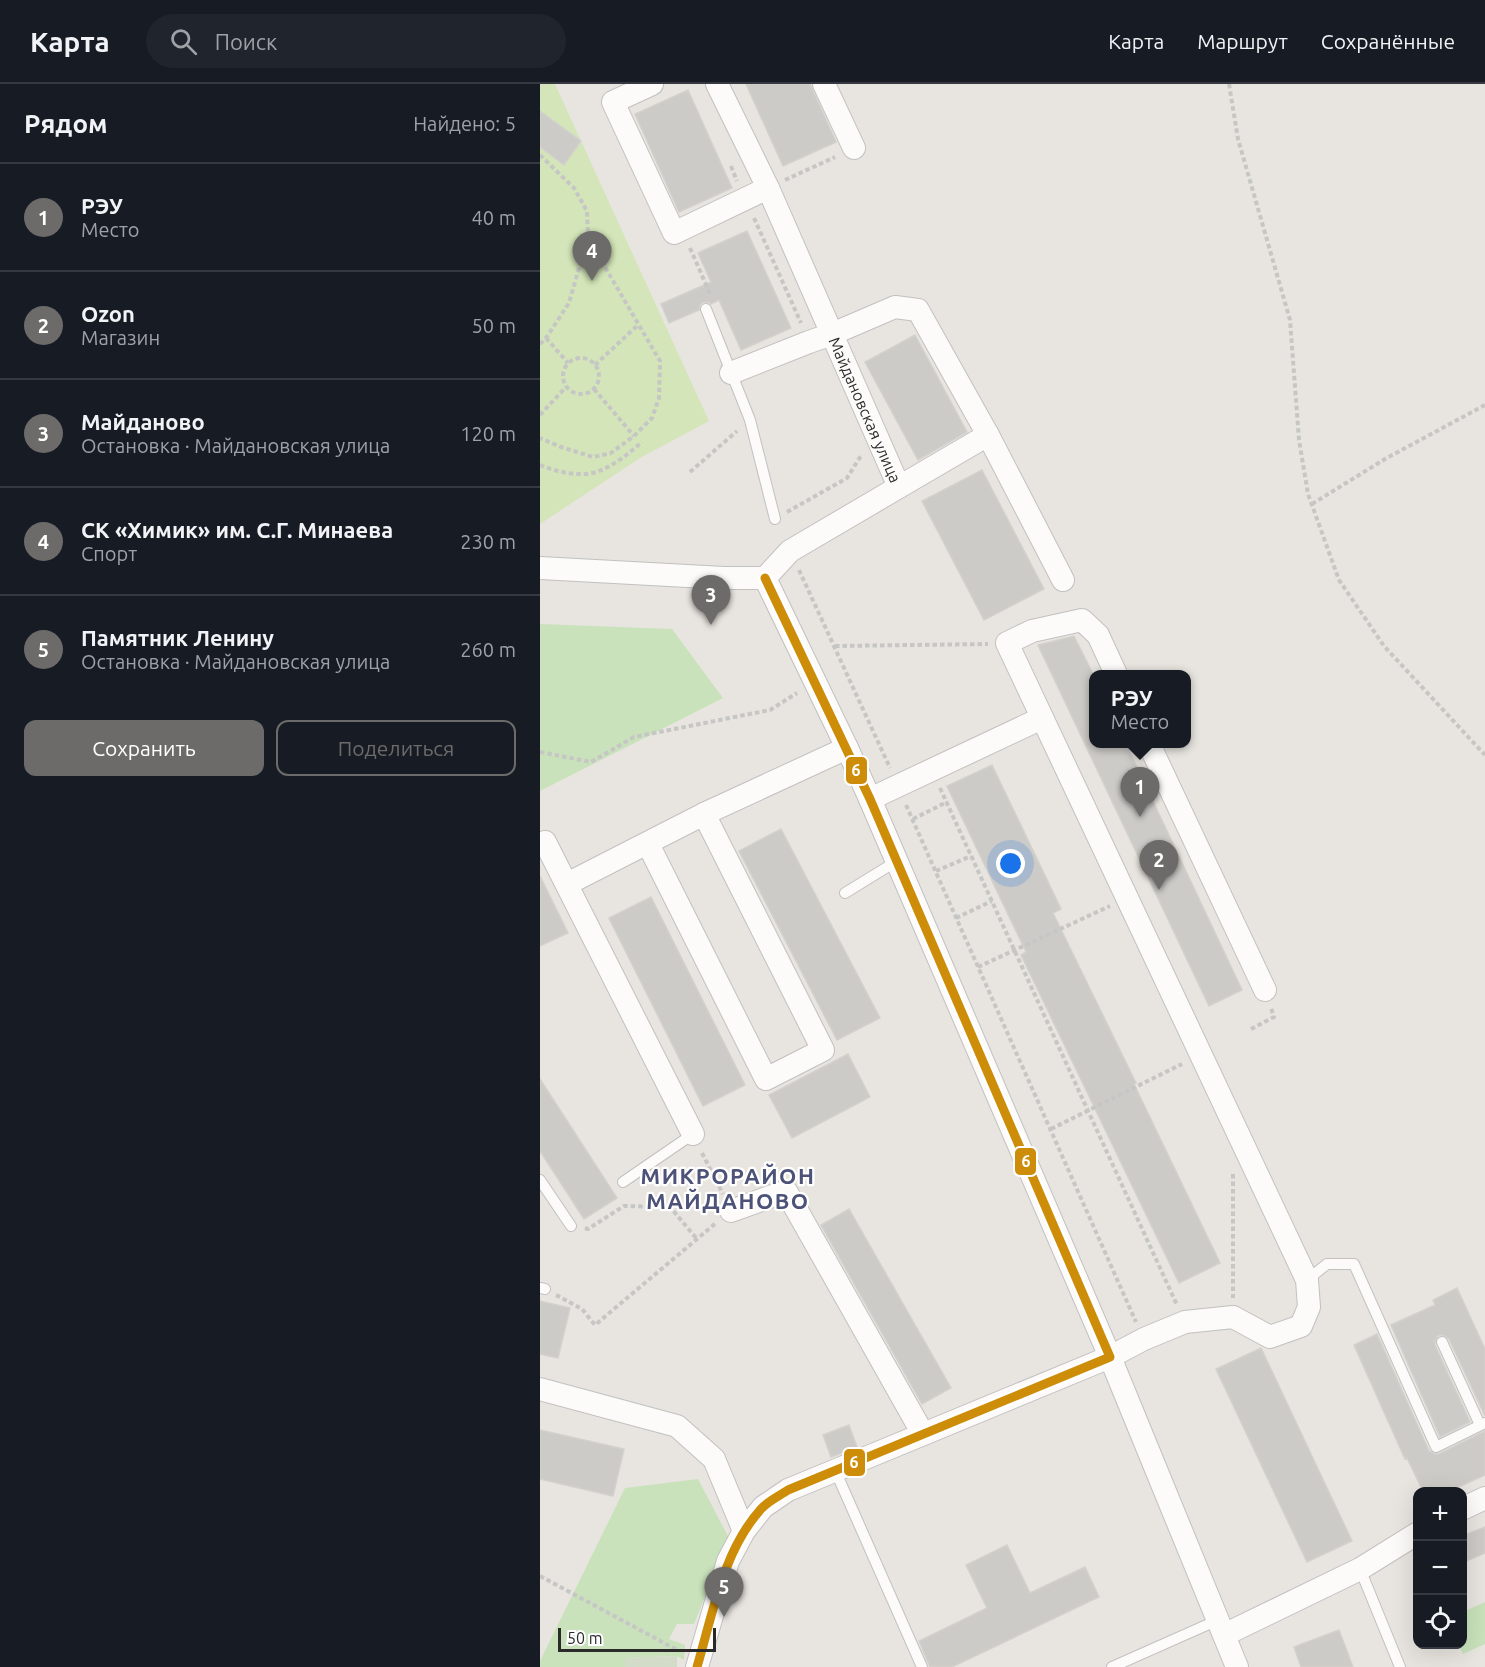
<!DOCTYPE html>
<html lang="ru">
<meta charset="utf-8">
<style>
:root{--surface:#171b24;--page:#20242c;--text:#f1f3f6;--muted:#9ea1a6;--line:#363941;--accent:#6c6b6a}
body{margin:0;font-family:Ubuntu,sans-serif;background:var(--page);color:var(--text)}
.controls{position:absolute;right:18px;bottom:18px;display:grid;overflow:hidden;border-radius:12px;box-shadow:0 6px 24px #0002}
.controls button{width:54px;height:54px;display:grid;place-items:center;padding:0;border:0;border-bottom:2px solid var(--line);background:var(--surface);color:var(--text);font:30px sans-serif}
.scale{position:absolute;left:18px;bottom:15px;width:158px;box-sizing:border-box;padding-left:6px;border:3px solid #2a2a2a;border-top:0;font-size:16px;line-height:21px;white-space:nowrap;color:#2a2a2a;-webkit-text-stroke:4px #fff;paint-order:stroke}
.you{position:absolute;left:471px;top:780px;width:21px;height:21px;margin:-15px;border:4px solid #fff;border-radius:50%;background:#1a73e8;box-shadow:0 0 0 9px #1a73e833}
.badge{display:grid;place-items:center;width:39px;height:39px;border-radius:50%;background:var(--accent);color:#fff;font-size:20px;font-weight:700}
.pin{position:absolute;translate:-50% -50px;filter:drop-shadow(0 2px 3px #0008)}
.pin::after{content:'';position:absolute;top:32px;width:21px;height:18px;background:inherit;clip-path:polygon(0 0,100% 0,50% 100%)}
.popup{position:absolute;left:549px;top:586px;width:102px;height:78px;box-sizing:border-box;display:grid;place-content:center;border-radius:12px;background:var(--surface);filter:drop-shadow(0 2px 4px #0005);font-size:20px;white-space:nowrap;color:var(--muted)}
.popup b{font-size:22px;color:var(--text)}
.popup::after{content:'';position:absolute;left:50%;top:100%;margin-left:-12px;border:12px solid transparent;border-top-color:var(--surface)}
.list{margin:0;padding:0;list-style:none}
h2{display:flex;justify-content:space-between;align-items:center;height:78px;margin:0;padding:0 24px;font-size:26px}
h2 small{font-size:20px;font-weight:400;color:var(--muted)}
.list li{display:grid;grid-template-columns:39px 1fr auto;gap:18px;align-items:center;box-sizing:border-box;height:108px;padding:0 24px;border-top:2px solid var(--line)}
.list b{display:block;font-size:22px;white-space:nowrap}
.list p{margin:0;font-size:20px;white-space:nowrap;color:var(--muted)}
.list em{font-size:20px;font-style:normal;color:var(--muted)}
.actions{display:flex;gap:12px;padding:18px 24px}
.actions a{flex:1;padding:14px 0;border:2px solid var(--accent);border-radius:12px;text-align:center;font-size:21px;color:var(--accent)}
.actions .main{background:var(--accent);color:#fff}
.icon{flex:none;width:33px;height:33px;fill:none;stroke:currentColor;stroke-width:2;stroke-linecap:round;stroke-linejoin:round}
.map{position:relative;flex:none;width:945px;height:1583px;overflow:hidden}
header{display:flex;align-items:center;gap:36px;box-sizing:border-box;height:84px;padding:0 30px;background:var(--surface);border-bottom:2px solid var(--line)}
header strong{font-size:28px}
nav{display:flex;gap:33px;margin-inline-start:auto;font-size:21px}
.search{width:420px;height:54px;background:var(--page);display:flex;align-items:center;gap:15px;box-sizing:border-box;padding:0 21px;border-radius:33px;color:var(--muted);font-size:22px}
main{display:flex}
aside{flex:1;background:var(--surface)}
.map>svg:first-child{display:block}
</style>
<header>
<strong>Карта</strong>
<div class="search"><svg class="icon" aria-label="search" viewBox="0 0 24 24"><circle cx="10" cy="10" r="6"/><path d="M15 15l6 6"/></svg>Поиск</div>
<nav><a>Карта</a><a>Маршрут</a><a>Сохранённые</a></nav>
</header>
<main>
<aside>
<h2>Рядом<small>Найдено: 5</small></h2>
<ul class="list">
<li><span class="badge">1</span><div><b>РЭУ</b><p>Место</p></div><em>40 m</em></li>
<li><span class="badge">2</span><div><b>Ozon</b><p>Магазин</p></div><em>50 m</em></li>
<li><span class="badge">3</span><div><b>Майданово</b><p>Остановка · Майдановская улица</p></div><em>120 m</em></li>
<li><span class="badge">4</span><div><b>СК «Химик» им. С.Г. Минаева</b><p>Спорт</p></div><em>230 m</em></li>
<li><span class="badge">5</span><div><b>Памятник Ленину</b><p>Остановка · Майдановская улица</p></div><em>260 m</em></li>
</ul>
<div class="actions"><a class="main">Сохранить</a><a>Поделиться</a></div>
</aside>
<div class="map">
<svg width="945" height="1583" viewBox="0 0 945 1583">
<rect width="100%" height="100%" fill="#e8e5e0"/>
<path fill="#c9e2bb" d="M0,540L132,545L183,614L0,707Z
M158,1395L190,1456L178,1480L154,1540H137L129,1555L145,1561L144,1576L137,1572L85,1574V1583H0V1577L85,1404Z
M945,1518V1560L923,1570L919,1561L922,1560L923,1528Z"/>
<path fill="#d3dcc8" d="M137,1572V1583H85V1574Z"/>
<path fill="#d3e5b9" d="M0,0H15L169,337L100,374L0,440Z"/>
<path fill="#cdcbc7" stroke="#d3d1cc" stroke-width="1.5" d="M206,0H270L296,58L243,82Z
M148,6L192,104L139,128L95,30Z
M0,27L41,57L24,81L0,63Z
M207,147L251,244L201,266L179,216L171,220L168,218H163L160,221L159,226L129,239L121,220L171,198L158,169Z
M375,251L427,348L378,376L325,278Z
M442,386L504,505L444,536L382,417Z
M534,552L554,592V660H586L702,906L669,922L498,561Z
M452,681L521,825L513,829L596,999L594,1000L680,1179L639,1199L481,871L486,868L407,702Z
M241,745L340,934L297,956L199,767Z
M0,792L28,849L0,862Z
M111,813L205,1001L163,1022L69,834Z
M308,970L330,1013L252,1054L229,1011Z
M0,995L77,1114L44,1135L0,1067Z
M309,1125L411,1304L382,1320L281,1141Z
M917,1204L945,1265V1332L909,1255L903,1251H898L895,1257V1261L930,1338L900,1353L851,1241L895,1221L893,1216Z
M0,1217L30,1224L18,1274L0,1270Z
M837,1250L889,1367L895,1370H899L945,1347V1391L910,1407H883L867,1374L865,1375L814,1261Z
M721,1264L812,1457L767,1478L676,1285Z
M309,1341L317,1363L291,1373L283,1351Z
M0,1346L84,1365L73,1412L0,1395Z
M945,1443V1469L922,1479V1452Z
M467,1461L490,1509L545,1483L559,1513L412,1583H390L379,1557L447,1524L426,1481Z
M799,1546L813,1583H761L754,1563Z"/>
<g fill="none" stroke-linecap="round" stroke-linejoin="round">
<defs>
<path id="lane" d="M166,225L210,336L235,435
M305,809L357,777
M0,1096L31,1142
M83,1098L153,1050
M767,1196L787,1180H814L896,1363L945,1339
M0,1204L5,1205
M902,1258L940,1341
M295,1386L382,1583
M820,1485L860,1583
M572,1583L678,1536"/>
<g id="street">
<path d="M112,0L73,18L134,149L228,104"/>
<path id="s1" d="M177,0L228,104L359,403L250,467L225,494"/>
<path d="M284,0L314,64"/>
<path d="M191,289L269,258L292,250L355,223L378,226L448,351L523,496"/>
<path d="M359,403L448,351"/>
<path d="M0,484L184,494H225"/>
<path d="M225,494L307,664L330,715L570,1273L697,1583"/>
<path d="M609,660L725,906"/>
<path d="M330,715L502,634"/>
<path d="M164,730L307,664"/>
<path d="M0,761L5,758L153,1050"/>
<path d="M27,800L164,730L283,966L226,995L108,760"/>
<path d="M191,1127L246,1107L383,1350"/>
<path d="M0,1305L137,1342L174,1375L204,1447"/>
<path d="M922,1425L945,1414"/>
<path d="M684,1551L820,1485L878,1449"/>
<path d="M157,1583L188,1477L204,1447L223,1423L248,1406L570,1273L604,1255L645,1238L693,1233L730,1253L761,1242L769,1223L767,1196L467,559L492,547L542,536L558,551L576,590"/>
</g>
</defs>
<use href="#lane" stroke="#c1c1c1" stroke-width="12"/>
<use href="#street" stroke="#c1c1c1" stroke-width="24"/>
<path stroke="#c6c6c5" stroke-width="4" stroke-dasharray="4.5 3" stroke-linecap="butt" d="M689,0L698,55L750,236L759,356L768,410L799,496L844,562L945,671
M0,71L34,104L47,127L48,154L120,277L119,314L112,334L94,352L71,369L53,373L21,363L0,354
M191,82L197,97
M245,96L295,73
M214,134L261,239
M150,164L171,212
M6,254L28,279
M0,260L6,254L29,219L47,156
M23 292a18 18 0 1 1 36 0a18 18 0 1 1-36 0Z
M55,281L98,241
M54,305L94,352
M0,331L26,303
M0,381C16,388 43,394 59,387C75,381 89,369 102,358
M150,388L197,347
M772,420L845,375L945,321
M247,428L307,394L322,370
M259,486L350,684
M295,562L448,560
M0,668L51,678L94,653L230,626L257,609
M400,704L637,1221
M366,721L596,1238
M373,735L407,718
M396,787L431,772
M416,834L452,817
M438,883L570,822
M711,945L734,933L731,924
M511,1045L642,980
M162,1069L183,1110
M693,1090V1214
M45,1144L48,1145L84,1122L130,1123L157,1155
M16,1211L42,1225L55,1241L176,1139
M0,1492L139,1567"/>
<use href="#lane" stroke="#fcfbfa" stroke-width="10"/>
<use href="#street" stroke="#fcfbfa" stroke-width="22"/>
<defs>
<path id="bus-1" d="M225,494L330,715L570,1273
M157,1583C173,1529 183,1467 221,1425C228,1417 239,1412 248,1406L570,1273"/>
</defs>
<use href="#bus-1" stroke="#fff" stroke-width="14"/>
<use href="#bus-1" stroke="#ce8d08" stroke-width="9"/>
</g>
<g text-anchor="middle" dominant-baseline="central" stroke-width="4.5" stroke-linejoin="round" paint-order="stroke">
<g font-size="16" fill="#2a2a2a" stroke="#fff">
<text stroke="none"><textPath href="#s1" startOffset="358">Майдановская улица</textPath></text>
</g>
<g font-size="22" font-weight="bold" letter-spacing="1.5" fill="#4d5278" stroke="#fff">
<text x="188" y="1091">МИКРОРАЙОН<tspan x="188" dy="25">МАЙДАНОВО</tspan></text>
</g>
</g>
<g stroke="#fff" stroke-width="2">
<rect x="305" y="672" width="23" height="29" rx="6" fill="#ce8d08"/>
<rect x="474" y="1063" width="23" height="29" rx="6" fill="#ce8d08"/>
<rect x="303" y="1364" width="23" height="29" rx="6" fill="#ce8d08"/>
</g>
<g font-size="16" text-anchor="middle" font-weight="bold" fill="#fff">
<text x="316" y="692">6</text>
<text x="486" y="1083">6</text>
<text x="314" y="1384">6</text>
</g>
</svg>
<div class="controls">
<button>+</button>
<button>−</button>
<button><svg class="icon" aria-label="locate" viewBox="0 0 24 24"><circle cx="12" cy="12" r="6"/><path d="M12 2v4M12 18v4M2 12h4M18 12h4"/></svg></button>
</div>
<div class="scale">50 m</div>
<div class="you"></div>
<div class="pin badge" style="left:600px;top:733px">1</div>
<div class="popup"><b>РЭУ</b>Место</div>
<div class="pin badge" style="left:619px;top:806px">2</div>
<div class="pin badge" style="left:171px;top:541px">3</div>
<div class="pin badge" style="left:52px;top:197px">4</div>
<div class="pin badge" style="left:184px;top:1533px">5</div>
</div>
</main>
